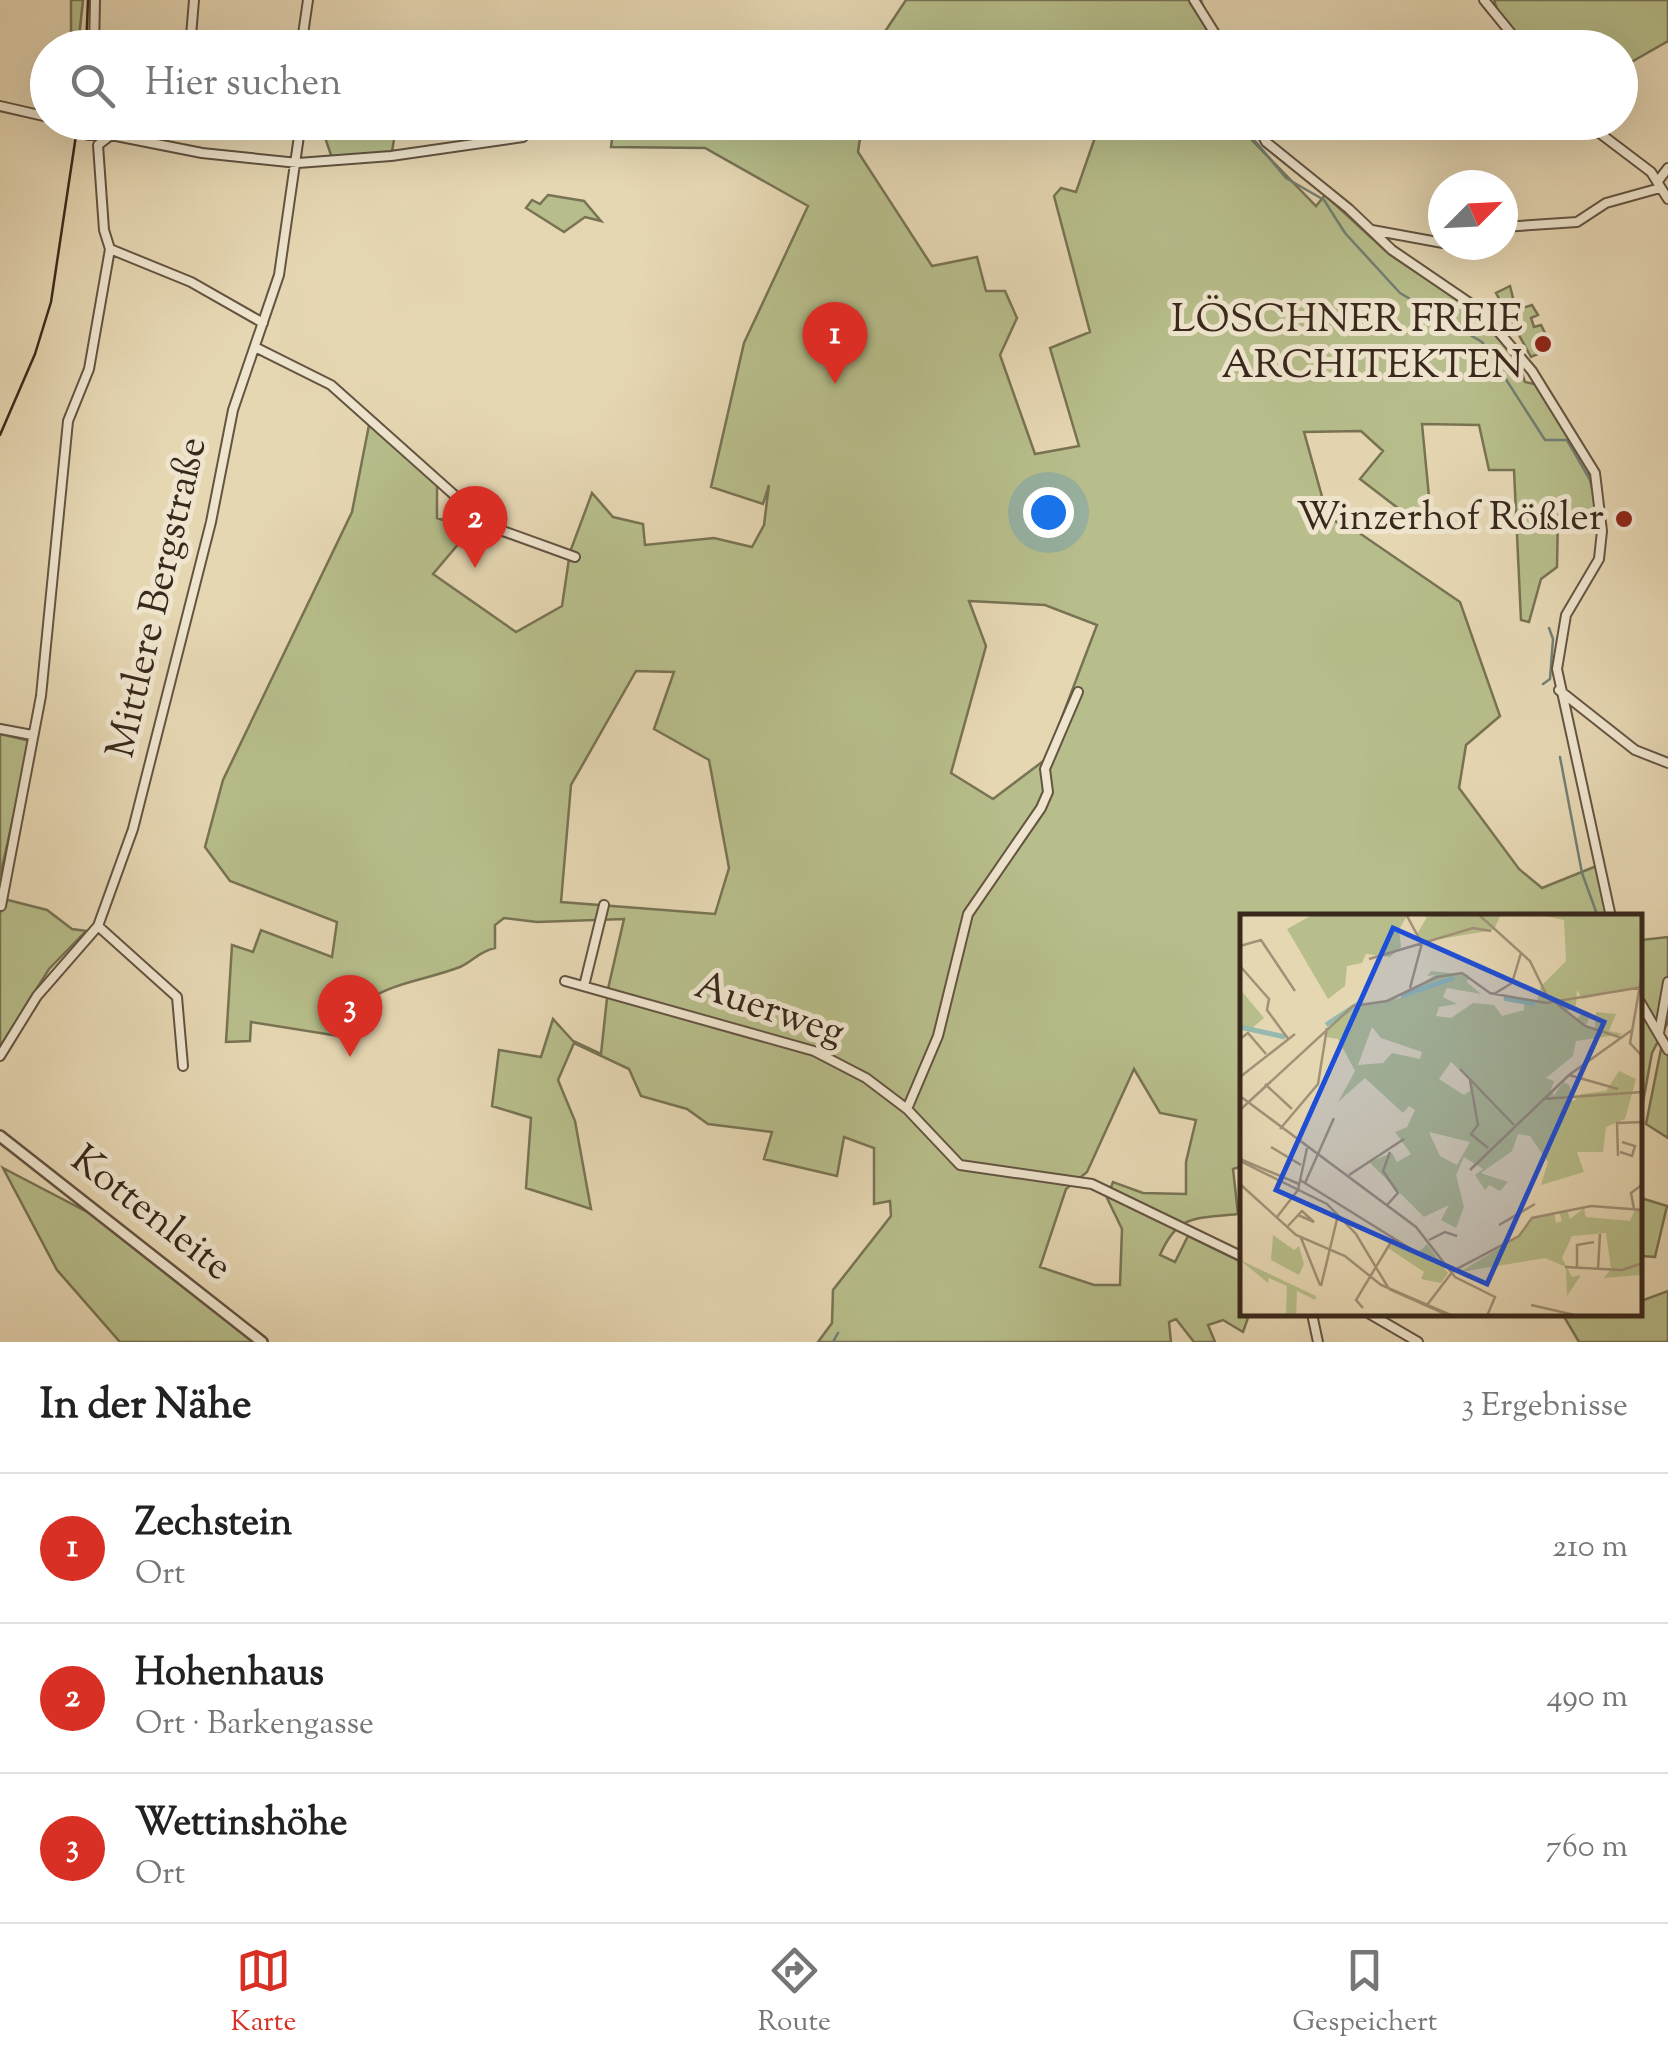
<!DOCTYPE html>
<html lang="de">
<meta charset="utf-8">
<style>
:root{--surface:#fff;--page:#f2f2f2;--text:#222;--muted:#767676;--line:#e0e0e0;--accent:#d93025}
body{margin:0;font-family:"Sorts Mill Goudy",serif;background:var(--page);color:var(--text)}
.compass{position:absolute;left:1428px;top:170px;width:90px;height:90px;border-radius:50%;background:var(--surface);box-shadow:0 10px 40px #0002;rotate:66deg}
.you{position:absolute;left:1048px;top:512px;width:35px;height:35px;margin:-25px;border:8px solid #fff;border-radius:50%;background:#1a73e8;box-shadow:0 0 0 15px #1a73e833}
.badge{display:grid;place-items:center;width:65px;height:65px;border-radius:50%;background:var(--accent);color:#fff;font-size:32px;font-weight:700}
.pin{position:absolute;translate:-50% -82px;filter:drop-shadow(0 2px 5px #0008)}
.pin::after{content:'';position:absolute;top:52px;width:35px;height:30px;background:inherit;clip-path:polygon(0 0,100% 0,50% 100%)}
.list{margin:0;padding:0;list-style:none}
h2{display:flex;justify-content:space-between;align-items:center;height:130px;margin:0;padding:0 40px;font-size:42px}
h2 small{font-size:32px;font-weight:400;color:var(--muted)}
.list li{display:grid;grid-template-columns:65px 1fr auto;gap:30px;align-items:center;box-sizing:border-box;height:150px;padding:0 40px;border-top:2px solid var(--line)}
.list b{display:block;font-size:38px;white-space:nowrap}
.list p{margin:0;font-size:32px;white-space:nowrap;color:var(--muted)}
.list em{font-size:32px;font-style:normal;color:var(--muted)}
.icon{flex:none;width:55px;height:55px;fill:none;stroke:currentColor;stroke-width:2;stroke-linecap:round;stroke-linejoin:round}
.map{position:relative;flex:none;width:1668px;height:1342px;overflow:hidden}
.search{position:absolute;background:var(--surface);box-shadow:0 10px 40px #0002;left:30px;right:30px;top:30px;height:110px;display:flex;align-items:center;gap:25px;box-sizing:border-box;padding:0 35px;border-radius:55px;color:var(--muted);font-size:38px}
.sheet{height:580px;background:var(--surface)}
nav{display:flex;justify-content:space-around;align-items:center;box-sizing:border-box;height:140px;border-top:2px solid var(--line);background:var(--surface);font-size:28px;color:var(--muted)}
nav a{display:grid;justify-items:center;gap:5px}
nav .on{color:var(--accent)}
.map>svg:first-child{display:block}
</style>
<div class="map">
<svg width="1668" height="1342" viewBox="0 0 1668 1342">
<rect width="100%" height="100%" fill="#e6d7b3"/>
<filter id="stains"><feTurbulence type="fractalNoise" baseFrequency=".002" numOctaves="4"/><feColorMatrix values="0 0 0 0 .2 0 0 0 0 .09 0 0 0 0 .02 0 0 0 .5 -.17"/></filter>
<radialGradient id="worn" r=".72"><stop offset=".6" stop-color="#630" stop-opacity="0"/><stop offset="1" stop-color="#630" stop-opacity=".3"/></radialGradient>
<path fill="#b7be8b" stroke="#787354" stroke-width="2.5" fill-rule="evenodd" d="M71,0H83L78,47H71Z
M906,0H1194L1224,48H874Z
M1494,0H1668V41L1621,68L1620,48L1510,47Z
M320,123H377L384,137L394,139L392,152L332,158Z
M614,123H778L821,138L830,123H888L861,132L858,152L932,266L977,257L986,291H1005L1017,318L1000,355L1035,454L1079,446L1050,348L1090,332L1054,196L1061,188L1076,192L1100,123H1246V134L1316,206L1325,195L1389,254L1478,313L1517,358L1525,382L1539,385L1587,466L1598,516H1558L1557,567L1541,579L1529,622L1521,620L1514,470H1489L1479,425L1422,424L1430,507L1416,522L1360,479L1383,451L1361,431L1304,432L1328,518L1355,530L1460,602L1500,716L1466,745L1459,788L1519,869L1542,888L1599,865L1612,917H1243V1166L1233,1169L1238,1214C1196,1219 1178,1213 1160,1255L1175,1262L1188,1236L1243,1263V1314L1249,1315L1243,1332L1223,1320L1208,1325L1215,1342H1194L1176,1319L1169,1322L1171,1342H818L832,1323L833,1290L891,1216L890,1201L874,1204V1148L844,1137L837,1176L764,1159L772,1132L708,1124L687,1109L641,1096L629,1069L574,1043L558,1080L575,1121L591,1209L526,1188L531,1118L492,1106L499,1050L541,1057L553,1019L573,1041L601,1054L608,989L624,919L537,922L504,918L495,925V948C480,951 473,961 460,967C423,981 395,981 361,1004L352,1035L345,1037L251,1022L250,1041L226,1042L232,945L253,952L261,930L332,957L337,922L230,881L205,847L223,780L352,512L369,425L437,483V518L471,529L433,574L516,632L562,606L570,552L592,493L613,517L643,524L645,545L714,538L752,547L764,525L769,485L763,504L711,487L744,343L808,206L705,148L611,147ZM969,601L1045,605L1097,625L1046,759L993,799L951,773L986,646ZM636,671L674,672L654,729L709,760L729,868L715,914L561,902L571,785ZM1134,1069L1160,1113L1196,1120L1186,1162V1194L1143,1193L1113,1182L1107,1198L1122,1229L1120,1285H1094L1040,1267L1066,1189L1087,1172Z
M548,195L584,201L601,221L585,217L564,232L526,208L532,200L540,204Z
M1510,286L1516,310L1532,305L1538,315L1531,318L1534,327L1541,325L1546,335L1535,340L1538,354L1531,357L1496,293Z
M0,734L30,741L0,877Z
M4,899L47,910L72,929L86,931L49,969L0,1047V914Z
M1668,937V1022L1652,1053L1641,1113V940Z
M1662,1044L1668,1055V1138L1646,1124Z
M3,1168L91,1214L258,1342H120L57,1270Z
M1641,1198L1667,1206L1655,1257L1641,1256Z
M1668,1291V1342H1579L1563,1315L1640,1314L1641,1301Z"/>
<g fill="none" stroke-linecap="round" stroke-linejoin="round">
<path stroke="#717f74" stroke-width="2.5" d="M1201,0L1203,6
M1203,21L1214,48
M1239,122L1286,178L1324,200L1345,233L1400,293L1482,342L1545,440H1567L1593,485
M1594,493L1595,511
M1543,684L1550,679L1553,639L1549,628
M1560,757L1582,873L1598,917
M833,1342L838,1333"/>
<defs>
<path id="minor" d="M1194,0L1224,48
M1484,0L1523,48
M94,48L95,0
M190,48L194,0
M301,48L308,0
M0,106L48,117
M1256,122L1266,142L1349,209L1392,250L1480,310L1532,371L1595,473L1602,531L1599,559L1566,615L1557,669L1611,917
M1585,122L1651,172L1668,199
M88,135H111L202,153L298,163L391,156L523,137
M1658,181L1668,168
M1503,227L1577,222L1606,203L1660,188
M1372,230L1443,243
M110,249L191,282L263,323
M255,347L331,385L489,526L575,557
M1559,690L1635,750L1668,763
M0,729L32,735
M1,906L41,696L68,421L89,369L110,249L104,230L98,145L111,135L113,122
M98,926L177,997L183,1066
M565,981L814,1051L866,1078L907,1109L960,1165L1092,1184L1243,1257
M584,986L604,905
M1640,1002L1668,1050
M1659,1033L1668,982
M0,1056L37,996L98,926L133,829L211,522L233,410L279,275L301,122
M907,1109L938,1036L968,914L1041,808L1048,792L1045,769L1078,692
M1312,1314L1318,1342
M1370,1314L1418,1342"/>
<path id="tertiary" d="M0,1136L262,1342"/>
</defs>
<use href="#minor" stroke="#645442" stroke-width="12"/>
<use href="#tertiary" stroke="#645442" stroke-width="14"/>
<use href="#minor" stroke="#efe5ce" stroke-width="8"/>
<use href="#tertiary" stroke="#efe5ce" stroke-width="9"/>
<path stroke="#39281c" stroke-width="2.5" d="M86,48L88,0
M0,435L35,354L51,302L78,122"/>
</g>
<g fill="#8f2418" stroke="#efe5ce" stroke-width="4">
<circle cx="1543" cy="344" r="10"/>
<circle cx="1624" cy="519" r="10"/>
</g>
<g text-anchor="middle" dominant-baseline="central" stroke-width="10" stroke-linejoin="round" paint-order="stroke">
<g font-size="40" fill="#39281c" stroke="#efe5ce" text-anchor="end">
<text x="1523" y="321">LÖSCHNER FREIE<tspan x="1523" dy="46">ARCHITEKTEN</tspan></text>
<text x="1604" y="519">Winzerhof Rößler</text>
</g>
<g font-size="40" fill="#39281c" stroke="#efe5ce">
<text transform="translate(159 598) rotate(-77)">Mittlere Bergstraße</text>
<text transform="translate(769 1011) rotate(19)">Auerweg</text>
<text transform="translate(150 1215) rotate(38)">Kottenleite</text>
</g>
</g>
<g transform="translate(1240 914)">
<rect width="402" height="402" fill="#e6d7b3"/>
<path d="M74,0H168L159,16L161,33L150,43L126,40L122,49L107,52L105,72L88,85L47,15ZM179,0H261L254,16L182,28L177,20L187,3ZM295,0H402V72L342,85L337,76L336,91L327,97L336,106L342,99L349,104L346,112L355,115L356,98L376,100L369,117L384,120L336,127L333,142L306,164L314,167L311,175L314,182L323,168L329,171L333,182L326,185L334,187L341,180L366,177L379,157L396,165L385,205L366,213L363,238H337L344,258L301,271L308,248L290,222L278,220L272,237L241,259L268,268L260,277L249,271L245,276L235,261L243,255L224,243L216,261L224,293L216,314L201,306L209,291L184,303L129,248L152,239L157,248L171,240L155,218L167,213L175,196L169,192L163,199L125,164L98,188L115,157L98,125L86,123L88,115L113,92L160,84L195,61L187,62L191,57L229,61L227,68L241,80L207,74L203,83L217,90L199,93L196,102L211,104L233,89L254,91L262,102L284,96V86L297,87L301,72L326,47L324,6ZM132,113L141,124L182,138L180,145L152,139L143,149L118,151ZM211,148L229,165L231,176L224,181L199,165ZM189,218L230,228L217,251L200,242ZM0,75L24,104L11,115L0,111ZM344,294L346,303L390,307L395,296L402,297V361L364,364L371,355L366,319L332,322L322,344L332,363L341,361L327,382L326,353L305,344L220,358L279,322L294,304L314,298L316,309L322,307L319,297L327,296L330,305ZM33,321L54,336L59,332L64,350L59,361L31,346ZM153,325L177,340L187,330L208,359L201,369L181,365L184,358L148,334ZM0,346L76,382L75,386L57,377L56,402H46L47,372L29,364L28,369Z" fill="#b7be8b" fill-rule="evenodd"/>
<path fill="none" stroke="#96b9af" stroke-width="5" d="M161,82L214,64M264,84L295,90M86,111L121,88M0,113L45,123"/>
<path fill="none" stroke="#a19177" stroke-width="2.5" d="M166,0L181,28M238,0L290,47L307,82L345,112L382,124M0,32L21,26L55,77M129,45L233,14L251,17M0,52L29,85L27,96L49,126M403,54L390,129L403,143M170,74L182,29M254,80L272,69L281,39M0,125L8,119L26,140M220,155L274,211M329,161L378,175M0,163L55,120M230,166L238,211L231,220L248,234M25,170L52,195M0,182L176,313L215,363L255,383L247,402M302,185L403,178M0,196L113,92L147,87L197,63L222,59L250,79L306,89L403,73M40,215L78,170L87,114M31,233L61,251M380,238L392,242L395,232L382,228M378,242L377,209L403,208M0,245L59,270M0,247L87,290L116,320L149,375L210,402M230,256L329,161L392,116M109,261L164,225M60,266L179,340M65,269L94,204M0,270L56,321L105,342L141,371L213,402M147,291L158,279L143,257L150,238M394,295L391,279L403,270M37,303L58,276L67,234M259,311L295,290M47,313L62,297L74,308L58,301M61,324L80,371M189,326L205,318L217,322M325,353L382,356L403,349M337,353V331L354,328M358,355L360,320M81,372L98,301M187,391L213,357L279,322L292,304L351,292L403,296M291,391L339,402M123,394L116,386L154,323"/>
<path fill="#1d4ed8" fill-opacity="0.15" stroke="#1d4ed8" stroke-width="5" d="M153,14L364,108L247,370L36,276Z"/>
<rect width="402" height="402" fill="none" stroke="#39281c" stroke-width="5"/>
</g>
<rect width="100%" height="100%" filter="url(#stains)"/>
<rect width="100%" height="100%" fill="url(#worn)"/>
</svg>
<svg class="compass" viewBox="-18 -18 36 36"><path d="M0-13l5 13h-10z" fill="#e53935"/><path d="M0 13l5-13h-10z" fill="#767676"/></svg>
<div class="you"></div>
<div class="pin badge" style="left:835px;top:384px">1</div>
<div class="pin badge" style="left:475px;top:568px">2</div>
<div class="pin badge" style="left:350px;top:1057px">3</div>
<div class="search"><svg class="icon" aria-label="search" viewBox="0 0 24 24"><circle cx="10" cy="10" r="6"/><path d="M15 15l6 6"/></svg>Hier suchen</div>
</div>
<section class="sheet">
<h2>In der Nähe<small>3 Ergebnisse</small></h2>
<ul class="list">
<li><span class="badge">1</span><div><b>Zechstein</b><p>Ort</p></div><em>210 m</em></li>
<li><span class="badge">2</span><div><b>Hohenhaus</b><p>Ort · Barkengasse</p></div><em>490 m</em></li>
<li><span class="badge">3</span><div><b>Wettinshöhe</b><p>Ort</p></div><em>760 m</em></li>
</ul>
</section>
<nav>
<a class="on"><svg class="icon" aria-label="map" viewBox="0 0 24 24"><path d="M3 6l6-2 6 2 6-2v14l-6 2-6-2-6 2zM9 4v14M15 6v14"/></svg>Karte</a>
<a><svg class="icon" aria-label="directions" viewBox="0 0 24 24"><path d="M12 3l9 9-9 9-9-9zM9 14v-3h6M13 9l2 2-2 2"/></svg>Route</a>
<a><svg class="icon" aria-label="saved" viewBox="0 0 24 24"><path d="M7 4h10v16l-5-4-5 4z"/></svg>Gespeichert</a>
</nav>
